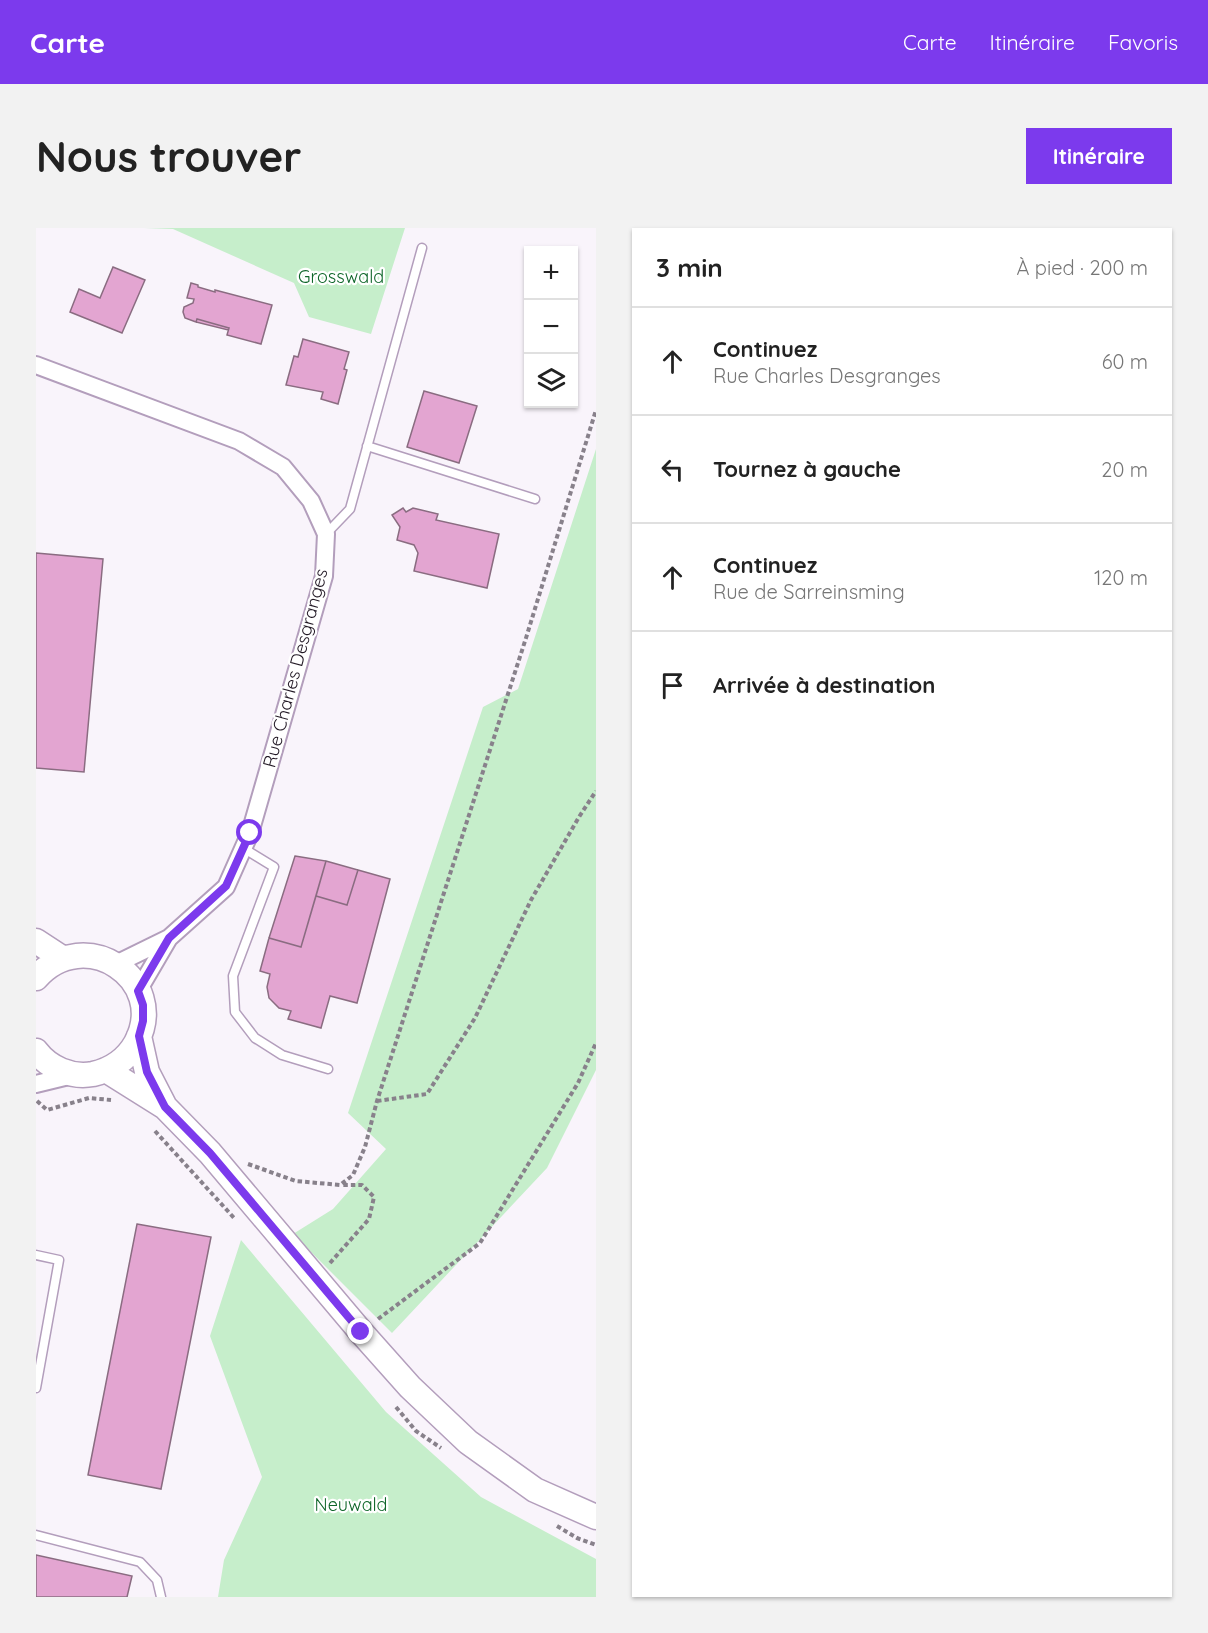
<!DOCTYPE html>
<html lang="fr">
<meta charset="utf-8">
<style>
:root{--surface:#fff;--page:#f2f2f2;--text:#222;--muted:#767676;--line:#e0e0e0;--accent:#7c3aed}
body{margin:0;font-family:Quicksand,sans-serif;background:var(--page);color:var(--text)}
.controls{position:absolute;right:18px;top:18px;display:grid;overflow:hidden;border-radius:0px;box-shadow:0 2px 4px #0004}
.controls button{width:54px;height:54px;display:grid;place-items:center;padding:0;border:0;border-bottom:2px solid var(--line);background:var(--surface);color:var(--text);font:30px sans-serif}
.stop{position:absolute;width:18px;height:18px;margin:-14px;border:4px solid #7c3aed;border-radius:50%;background:#fff}
.stop.end{background:#7c3aed;border-color:#fff;box-shadow:0 2px 6px #0008}
.list{margin:0;padding:0;list-style:none}
h2{display:flex;justify-content:space-between;align-items:center;height:78px;margin:0;padding:0 24px;font-size:26px}
h2 small{font-size:20px;font-weight:400;color:var(--muted)}
.list li{display:grid;grid-template-columns:39px 1fr auto;gap:18px;align-items:center;box-sizing:border-box;height:108px;padding:0 24px;border-top:2px solid var(--line)}
.list b{display:block;font-size:22px;white-space:nowrap}
.list p{margin:0;font-size:20px;white-space:nowrap;color:var(--muted)}
.list em{font-size:20px;font-style:normal;color:var(--muted)}
.icon{flex:none;width:33px;height:33px;fill:none;stroke:currentColor;stroke-width:2;stroke-linecap:round;stroke-linejoin:round}
.map{position:relative;flex:none;width:560px;height:1369px;overflow:hidden;border-radius:0px}
header{display:flex;align-items:center;gap:36px;box-sizing:border-box;height:84px;padding:0 30px;background:var(--accent);color:#fff}
header strong{font-size:28px}
nav{display:flex;gap:33px;margin-inline-start:auto;font-size:21px}
.intro{display:flex;align-items:center;justify-content:space-between;box-sizing:border-box;height:144px;padding:0 36px}
h1{margin:0;font-size:42px}
.button{padding:15px 27px;border-radius:0px;background:var(--accent);color:#fff;font-size:21px;font-weight:700}
main{display:flex;gap:36px;padding:0 36px}
aside{flex:1;background:var(--surface);border-radius:0px;box-shadow:0 2px 4px #0004}
.map>svg:first-child{display:block}
</style>
<header>
<strong>Carte</strong>
<nav><a>Carte</a><a>Itinéraire</a><a>Favoris</a></nav>
</header>
<div class="intro"><h1>Nous trouver</h1><a class="button">Itinéraire</a></div>
<main>
<div class="map">
<svg width="560" height="1369" viewBox="0 0 560 1369">
<rect width="100%" height="100%" fill="#f9f4fb"/>
<path fill="#c6eecb" d="M108,0H369L335,106L273,89L258,55L137,1Z
M560,221V842L511,940L356,1105L257,1006L297,981L350,921L312,885L447,479L482,461Z
M205,1012L350,1184L445,1269L560,1331V1369H182L188,1332L226,1249L174,1108Z"/>
<path fill="#e3a5d1" stroke="#8a6c81" stroke-width="1.5" d="M77,39L109,52L86,105L34,84L43,61L64,70Z
M155,55L162,57V59L179,64V62L236,77L225,116L191,107L193,100L161,91L160,94L149,90L147,84L148,79L157,75L158,71L151,70Z
M161,91L193,100L192,102L160,94Z
M267,111L313,124L308,141L311,142L302,176L285,171L287,164L250,157L258,128L262,129Z
M388,163L441,178L423,235L371,219Z
M367,280L370,284L377,280L402,286L400,292L463,306L451,360L378,343L382,325L378,317L361,312L364,299L356,287Z
M0,325L67,331L48,544L0,540Z
M259,628L290,633L265,719L233,710Z
M290,633L322,642L311,677L280,668Z
M322,642L354,651L321,775L294,768L285,800L252,791L255,783L243,780L233,770L231,759L234,746L224,743L233,710L265,719L280,668L311,677Z
M101,996L175,1009L125,1261L52,1247Z
M0,1327L96,1348L91,1369H0Z"/>
<g fill="none" stroke-linecap="round" stroke-linejoin="round">
<defs>
<path id="lane" d="M331,218L499,271
M290,306L314,281L386,20
M207,620L238,639L197,748L199,784L219,810L246,827L292,841
M0,1027L23,1032L0,1160
M0,1307L104,1334L121,1352L125,1369"/>
<path id="street" d="M0,137L203,213L247,239L275,273L290,306L288,348L214,605L190,659L133,710L80,736
M102,763L133,710
M0,856L37,847"/>
<path id="secondary" d="M0,713L26,730
M0,750C48,695 134,751 100,815C91,831 75,842 57,846C35,850 13,840 0,823
M103,808L111,844L129,879
M70,842L129,879L174,925L325,1104L374,1159L432,1214L499,1262L560,1289"/>
</defs>
<use href="#lane" stroke="#b39ebc" stroke-width="11"/>
<use href="#street" stroke="#b39ebc" stroke-width="20"/>
<use href="#secondary" stroke="#b39ebc" stroke-width="27"/>
<path stroke="#88818b" stroke-width="4" stroke-dasharray="4.5 3" stroke-linecap="butt" d="M1,873L11,882L53,870L75,872
M341,873L391,866L439,790L495,672L543,589L560,563
M119,903L199,991
M212,936L260,953L304,957L317,947L329,919L341,873L490,410L560,182
M294,1035L333,991L338,969L326,957H306
M342,1091L444,1015L542,855L560,815
M360,1179L380,1203L405,1220
M521,1298L541,1310L560,1317"/>
<use href="#lane" stroke="#fff" stroke-width="8"/>
<use href="#street" stroke="#fff" stroke-width="16"/>
<use href="#secondary" stroke="#fff" stroke-width="24"/>
</g>
<g fill="none" stroke-linecap="round" stroke-linejoin="round">
<path stroke="#7c3aed" stroke-width="8" d="M214,605L190,658L133,710L102,763L107,777V793L103,808L111,844L129,879L174,925L325,1104"/>
</g>
<g text-anchor="middle" dominant-baseline="central" stroke-width="4.5" stroke-linejoin="round" paint-order="stroke">
<g font-size="18" fill="#0e6629" stroke="#fff">
<text x="305" y="48">Grosswald</text>
<text x="315" y="1276">Neuwald</text>
</g>
<g font-size="18" fill="#201723" stroke="#fff">
<text transform="translate(259 440) rotate(-75)">Rue Charles Desgranges</text>
</g>
</g>
</svg>
<div class="controls">
<button>+</button>
<button>−</button>
<button><svg class="icon" aria-label="layers" viewBox="0 0 24 24"><path d="M12 4l9 5-9 5-9-5zM3 14l9 5 9-5"/></svg></button>
</div>
<div class="stop" style="left:214px;top:605px"></div>
<div class="stop end" style="left:325px;top:1104px"></div>
</div>
<aside>
<h2>3 min<small>À pied · 200 m</small></h2>
<ul class="list">
<li><svg class="icon" aria-label="ahead" viewBox="0 0 24 24"><path d="M12 20V5M6 11l6-6 6 6"/></svg><div><b>Continuez</b><p>Rue Charles Desgranges</p></div><em>60 m</em></li>
<li><svg class="icon" aria-label="left" viewBox="0 0 24 24"><path d="M17 20v-9H6M10 6l-5 5 5 5"/></svg><div><b>Tournez à gauche</b></div><em>20 m</em></li>
<li><svg class="icon" aria-label="ahead" viewBox="0 0 24 24"><path d="M12 20V5M6 11l6-6 6 6"/></svg><div><b>Continuez</b><p>Rue de Sarreinsming</p></div><em>120 m</em></li>
<li><svg class="icon" aria-label="arrive" viewBox="0 0 24 24"><path d="M6 21V4h12l-3 4 3 4H6"/></svg><div><b>Arrivée à destination</b></div></li>
</ul>
</aside>
</main>
